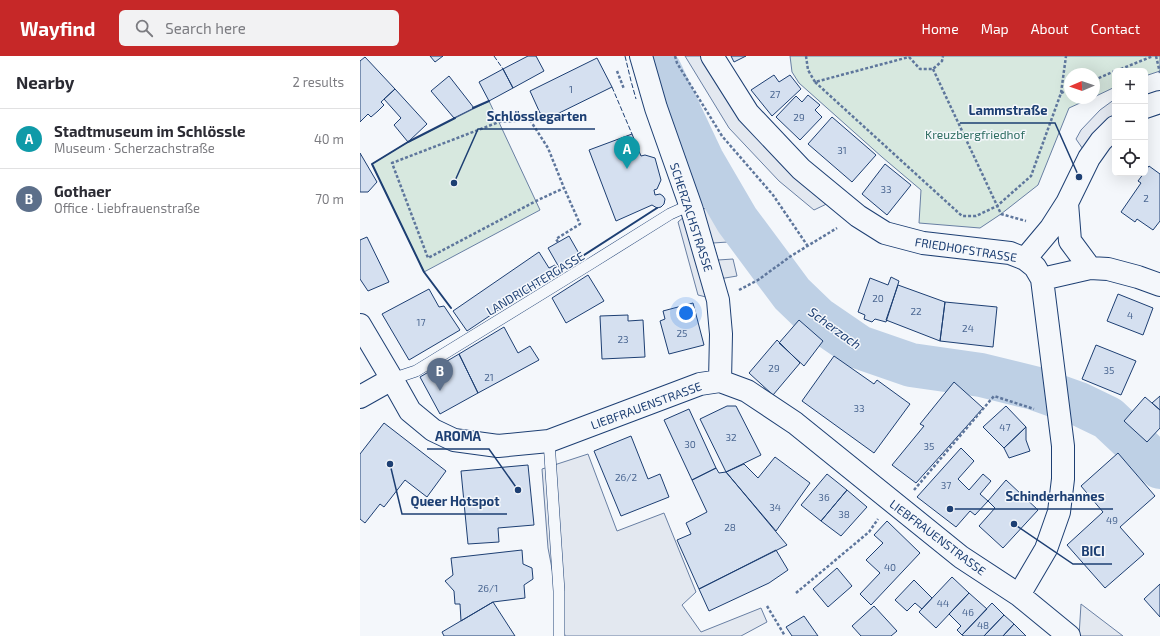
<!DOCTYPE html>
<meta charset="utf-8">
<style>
:root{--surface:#fff;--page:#f2f2f3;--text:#2b2b33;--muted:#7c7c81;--line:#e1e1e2;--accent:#c62828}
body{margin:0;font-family:"Exo 2",sans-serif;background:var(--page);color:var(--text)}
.controls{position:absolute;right:12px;top:12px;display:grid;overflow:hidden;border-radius:6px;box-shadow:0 4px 16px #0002}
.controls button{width:36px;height:36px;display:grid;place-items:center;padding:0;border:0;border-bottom:1px solid var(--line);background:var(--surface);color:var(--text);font:20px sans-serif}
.compass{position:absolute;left:704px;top:12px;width:36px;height:36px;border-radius:50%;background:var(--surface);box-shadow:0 4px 16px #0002;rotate:268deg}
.you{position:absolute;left:326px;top:257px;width:14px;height:14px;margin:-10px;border:3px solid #fff;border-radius:50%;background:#1a73e8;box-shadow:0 0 0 6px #1a73e833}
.badge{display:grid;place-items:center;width:26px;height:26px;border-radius:50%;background:var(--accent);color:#fff;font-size:13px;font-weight:700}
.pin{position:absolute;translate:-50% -33px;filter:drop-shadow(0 1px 2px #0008)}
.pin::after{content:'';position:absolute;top:21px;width:14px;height:12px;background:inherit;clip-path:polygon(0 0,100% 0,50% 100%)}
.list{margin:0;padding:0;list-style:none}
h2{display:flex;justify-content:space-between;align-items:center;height:52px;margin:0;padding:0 16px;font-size:17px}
h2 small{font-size:13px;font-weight:400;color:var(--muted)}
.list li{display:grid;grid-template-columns:26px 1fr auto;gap:12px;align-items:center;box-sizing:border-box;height:60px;padding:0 16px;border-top:1px solid var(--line)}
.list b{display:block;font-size:15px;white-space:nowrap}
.list p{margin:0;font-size:13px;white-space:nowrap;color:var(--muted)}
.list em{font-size:13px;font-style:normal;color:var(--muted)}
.icon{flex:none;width:22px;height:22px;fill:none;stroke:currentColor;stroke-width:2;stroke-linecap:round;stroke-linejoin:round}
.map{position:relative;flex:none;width:800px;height:580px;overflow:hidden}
header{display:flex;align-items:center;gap:24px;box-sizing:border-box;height:56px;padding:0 20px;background:var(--accent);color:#fff}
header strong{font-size:19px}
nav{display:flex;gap:22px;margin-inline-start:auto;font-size:14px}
.search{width:280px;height:36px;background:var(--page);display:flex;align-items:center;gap:10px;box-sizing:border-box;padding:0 14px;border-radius:6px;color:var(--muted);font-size:15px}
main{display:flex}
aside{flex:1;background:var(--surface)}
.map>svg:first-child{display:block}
</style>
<header>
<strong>Wayfind</strong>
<div class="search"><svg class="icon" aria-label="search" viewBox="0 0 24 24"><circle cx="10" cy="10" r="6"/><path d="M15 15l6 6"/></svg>Search here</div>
<nav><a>Home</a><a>Map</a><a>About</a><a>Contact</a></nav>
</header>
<main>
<aside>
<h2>Nearby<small>2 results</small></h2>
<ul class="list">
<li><span class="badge" style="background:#0f9aa8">A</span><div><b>Stadtmuseum im Schlössle</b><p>Museum · Scherzachstraße</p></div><em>40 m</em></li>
<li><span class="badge" style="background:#5c6f8a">B</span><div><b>Gothaer</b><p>Office · Liebfrauenstraße</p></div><em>70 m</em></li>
</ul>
</aside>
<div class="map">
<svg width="800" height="580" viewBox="0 0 800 580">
<rect width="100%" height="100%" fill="#f4f7fb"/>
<path fill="#d7e8df" stroke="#687fa3" d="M430,0H800V15L785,20V15H755V31L734,41V18H710V42H731L709,52L678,129L641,158L620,172L559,167L561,134L522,101L439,27L432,16Z
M129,45L180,154L64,216L12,108L48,86Z"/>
<path fill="#e3e8f0" stroke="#687fa3" d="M325,0H352L477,143L454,154L419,125L369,72Z
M755,43V71L729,102L716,83L721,74L740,54Z
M359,151L368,186L353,187L358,204L373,203L377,220L353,224L358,244L338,239L318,166L332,154Z
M228,398L257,475L304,457L336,536L322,549L341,576L401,552L407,566L381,580H205L188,492L182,413Z
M721,548L763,580H719Z"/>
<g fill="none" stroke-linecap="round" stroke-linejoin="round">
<path stroke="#bed0e5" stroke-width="44" d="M300,15L342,104L377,164L432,238L458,263L499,291L551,309L621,319L674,332L719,348L748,362L800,411"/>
</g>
<path fill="#d5e0f0" stroke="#1d3f73" d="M70,0H83L75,6Z
M168,0H176L184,15L153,32L143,13Z
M371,0H386L374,6Z
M5,1L35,33L21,46L24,49L18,55L11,61L8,58L0,66V5Z
M237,2L252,31L191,61L180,57L170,35Z
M143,13L153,32L129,45L119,26Z
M414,19L419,26L430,19L441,33L412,60L391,34Z
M89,20L114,52L94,62L71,35Z
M35,33L67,68L48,86L34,69L41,62L24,43Z
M448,39L460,49L455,54L462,61L440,84L416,61L436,40L442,46Z
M472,61L516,99L492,126L448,88Z
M272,78L281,100L285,99L295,102L301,124L297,133L294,134L295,139L300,138L303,140L305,143L304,148L301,151L297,152L292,149L256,165L229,94Z
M0,97L17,126L8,136H0Z
M525,108L551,129L527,159L502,138Z
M789,110L800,118V165L793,174L777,163L775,166L761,156L781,127L778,125L784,117H785V115Z
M209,180L221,201L200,213L188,192Z
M7,181L29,226L8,235L0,223V184Z
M179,196L189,212L195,209L198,214L107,275L93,255Z
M228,219L244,245L206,267L192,242Z
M531,221L539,225L526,266L515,263L512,266L504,263L505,259L498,256L510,222L528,229Z
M538,229L585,246L580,285L526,264Z
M69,233L79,251L84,250L100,274L49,304L22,258Z
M758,238L793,252L783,279L747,265Z
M585,246L637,251L633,291L580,285Z
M333,247L344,289L309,298L300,265L305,263L303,255Z
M268,259V265L283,264L285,301L242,303L240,260Z
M439,264L463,285L444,310L419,287Z
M144,271L158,297L170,290L179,304L118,337L99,298Z
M417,284L440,307L413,339L389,317Z
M736,289L776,305L761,339L722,323Z
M99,298L118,337L80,358L60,321Z
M474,300L514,328L517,324L550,348L514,397L442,345Z
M594,326L623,352L556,427L532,409L564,370L560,368Z
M800,340V354L792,347Z
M785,341L800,354V372L787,386L764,365Z
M367,350H376L401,399L366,416L340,363Z
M646,350L666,371L644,392L623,371Z
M329,353L356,412L332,424L304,364Z
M24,367L86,415L67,441L45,424L24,451L20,448L5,467L0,463V398Z
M666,371V384L670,395L649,402L644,392Z
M271,380L288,423L300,418L309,441L261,460L234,395Z
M601,392L614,405L598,423L609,434L623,418L631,425L620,438L628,445L615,459L610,455L596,471L557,441Z
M758,397L795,440L760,471L784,498L745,532L707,489L743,456L721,430Z
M415,401L450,427L416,475L366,416L384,408L398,422Z
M168,409L174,469L138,472L139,486L108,488L101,415Z
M356,412L359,417L366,416L427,489L339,533L317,484L331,478L326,467L347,456L332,424Z
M467,418L487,434L461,465L441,449Z
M646,424L678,454L643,492L619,470L635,452L628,445Z
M487,434L507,451L481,480L461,465Z
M527,465L560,497L511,549L500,538L520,517L506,504L523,487L514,479Z
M162,494L163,508L172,512L173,523L164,529L165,542L133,546L101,565L100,548H95L94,535L85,525L93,519L91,502Z
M416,494L428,514L409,527L349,555L339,533Z
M477,512L492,530L468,551L453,533Z
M592,521L609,537L576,572L559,556Z
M554,524L572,542L562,553L555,547L547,555L535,544Z
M800,528V561L784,543Z
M609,537L627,553L602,579L597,574L601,570L589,558Z
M133,546L155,580H84L82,576Z
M632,547L644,559L624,580H604L602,579Z
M514,550L537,575L531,580H501L492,570Z
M644,559L654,568L643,580H624Z
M444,560L458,580H432L426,571Z
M654,568L666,580H643Z"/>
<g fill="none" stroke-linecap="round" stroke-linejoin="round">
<defs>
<path id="service" d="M32,323L56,315L230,208L310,158L330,149
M189,385L199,535V580"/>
<path id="minor" d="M281,0L296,52L332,154L358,244L361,278L360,325
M352,0L388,57L441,113L498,160L525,177L563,187L650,197L665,203L675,211L682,223L703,390V423L699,456L686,493L659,539
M785,51L800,46
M707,147L710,185L730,212
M665,203L691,172L707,147L729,102L741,85L755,71
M682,223L730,212L748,213L778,221L800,229
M0,269L32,323L50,355L73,374L94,384L138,390L189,385L340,328L360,325L387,335L435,367L601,501L659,539L709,580
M0,341L32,323"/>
</defs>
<use href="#service" stroke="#1d3f73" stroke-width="12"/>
<use href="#minor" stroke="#1d3f73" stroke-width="24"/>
<path stroke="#5e769c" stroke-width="2.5" stroke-dasharray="3 2" stroke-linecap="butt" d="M315,0L317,7L362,80L413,139L447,189
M446,0L448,14L455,26L549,1
M796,0L800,17
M549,1L560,13H573L582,5L583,0
M573,13L641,158L666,165
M257,15L264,33
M756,15L793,0
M734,24L755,15
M455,26L602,160H616L637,150L671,120L701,37L706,0
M701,37L710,33
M170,64L188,92L204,132L176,145L68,202L32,107L139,66Z
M198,186L196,183L220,168L204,132
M379,234L398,224L431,200L477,172
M554,434L634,340L674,353
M436,537L509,476L518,463
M407,550L425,580"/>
<use href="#service" stroke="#f4f7fb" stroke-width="11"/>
<use href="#minor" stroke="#f4f7fb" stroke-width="22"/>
<path stroke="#1d3f73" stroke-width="1" stroke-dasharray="5 2" stroke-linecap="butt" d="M134,0L143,13
M265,0L271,25L276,43
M252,31L272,78"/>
<path stroke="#1d3f73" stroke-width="2" d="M113,52L129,45
M221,201L297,152
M91,252L64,216L12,108L48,86L95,62"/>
</g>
<g text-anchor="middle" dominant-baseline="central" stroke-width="3" stroke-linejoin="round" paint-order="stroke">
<g font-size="10" fill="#4b6792">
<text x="211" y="33">1</text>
<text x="415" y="38">27</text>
<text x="439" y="61">29</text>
<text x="482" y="94">31</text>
<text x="526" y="133">33</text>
<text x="786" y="142">2</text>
<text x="518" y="242">20</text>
<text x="556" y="255">22</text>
<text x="770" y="259">4</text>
<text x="61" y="266">17</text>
<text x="608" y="272">24</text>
<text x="322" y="277">25</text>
<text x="263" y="283">23</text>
<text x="414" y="312">29</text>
<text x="749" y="314">35</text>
<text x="129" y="321">21</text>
<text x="499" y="352">33</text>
<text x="645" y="371">47</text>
<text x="371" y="381">32</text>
<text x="330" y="388">30</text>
<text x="569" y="390">35</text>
<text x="266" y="421">26/2</text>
<text x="586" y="429">37</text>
<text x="464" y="441">36</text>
<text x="415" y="451">34</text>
<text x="484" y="458">38</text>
<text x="752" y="464">49</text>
<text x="370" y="471">28</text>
<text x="530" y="511">40</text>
<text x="128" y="532">26/1</text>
<text x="583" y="547">44</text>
<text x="608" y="556">46</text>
<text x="623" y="569">48</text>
</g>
<g font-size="12" fill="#2c6c60" stroke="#f4f7fb">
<text x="615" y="78">Kreuzbergfriedhof</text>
</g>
<g font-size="12" fill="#1d3f73" stroke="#f4f7fb">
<text transform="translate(332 161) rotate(72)">SCHERZACHSTRASSE</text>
<text transform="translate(606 193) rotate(9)">FRIEDHOFSTRASSE</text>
<text transform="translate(175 227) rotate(-31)">LANDRICHTERGASSE</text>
<text transform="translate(286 349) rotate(-20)">LIEBFRAUENSTRASSE</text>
<text transform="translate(578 481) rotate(37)">LIEBFRAUENSTRASSE</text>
</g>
<g font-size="13" font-style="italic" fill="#1d3f73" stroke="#f4f7fb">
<text transform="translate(475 272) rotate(36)">Scherzach</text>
</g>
</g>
<path fill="none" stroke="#1d3f73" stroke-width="1.5" d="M719 121L695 67H600M94 127L118 73H235M158 434L129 393H67M590 453L638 453H753M30 408L42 458H147M654 468L713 508H752"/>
<g fill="#1d3f73" stroke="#f4f7fb" stroke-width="1.5">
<circle cx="719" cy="121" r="4"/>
<circle cx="94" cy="127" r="4"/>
<circle cx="158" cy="434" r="4"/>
<circle cx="590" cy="453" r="4"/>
<circle cx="30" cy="408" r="4"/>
<circle cx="654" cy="468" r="4"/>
</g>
<g font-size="13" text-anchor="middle" font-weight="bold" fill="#1d3f73" stroke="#f4f7fb" stroke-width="3" stroke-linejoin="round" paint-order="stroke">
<text x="648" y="59">Lammstraße</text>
<text x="177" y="65">Schlösslegarten</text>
<text x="98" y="385">AROMA</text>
<text x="695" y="445">Schinderhannes</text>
<text x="95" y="450">Queer Hotspot</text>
<text x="733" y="500">BICI</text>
</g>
</svg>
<div class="controls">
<button>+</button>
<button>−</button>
<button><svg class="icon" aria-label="locate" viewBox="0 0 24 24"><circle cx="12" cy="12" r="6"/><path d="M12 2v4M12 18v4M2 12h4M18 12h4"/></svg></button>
</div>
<svg class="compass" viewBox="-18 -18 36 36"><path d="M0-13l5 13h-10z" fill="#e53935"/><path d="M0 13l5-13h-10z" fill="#7c7c81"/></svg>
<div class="you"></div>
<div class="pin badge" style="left:267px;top:113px;background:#0f9aa8">A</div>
<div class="pin badge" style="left:80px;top:335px;background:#5c6f8a">B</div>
</div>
</main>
